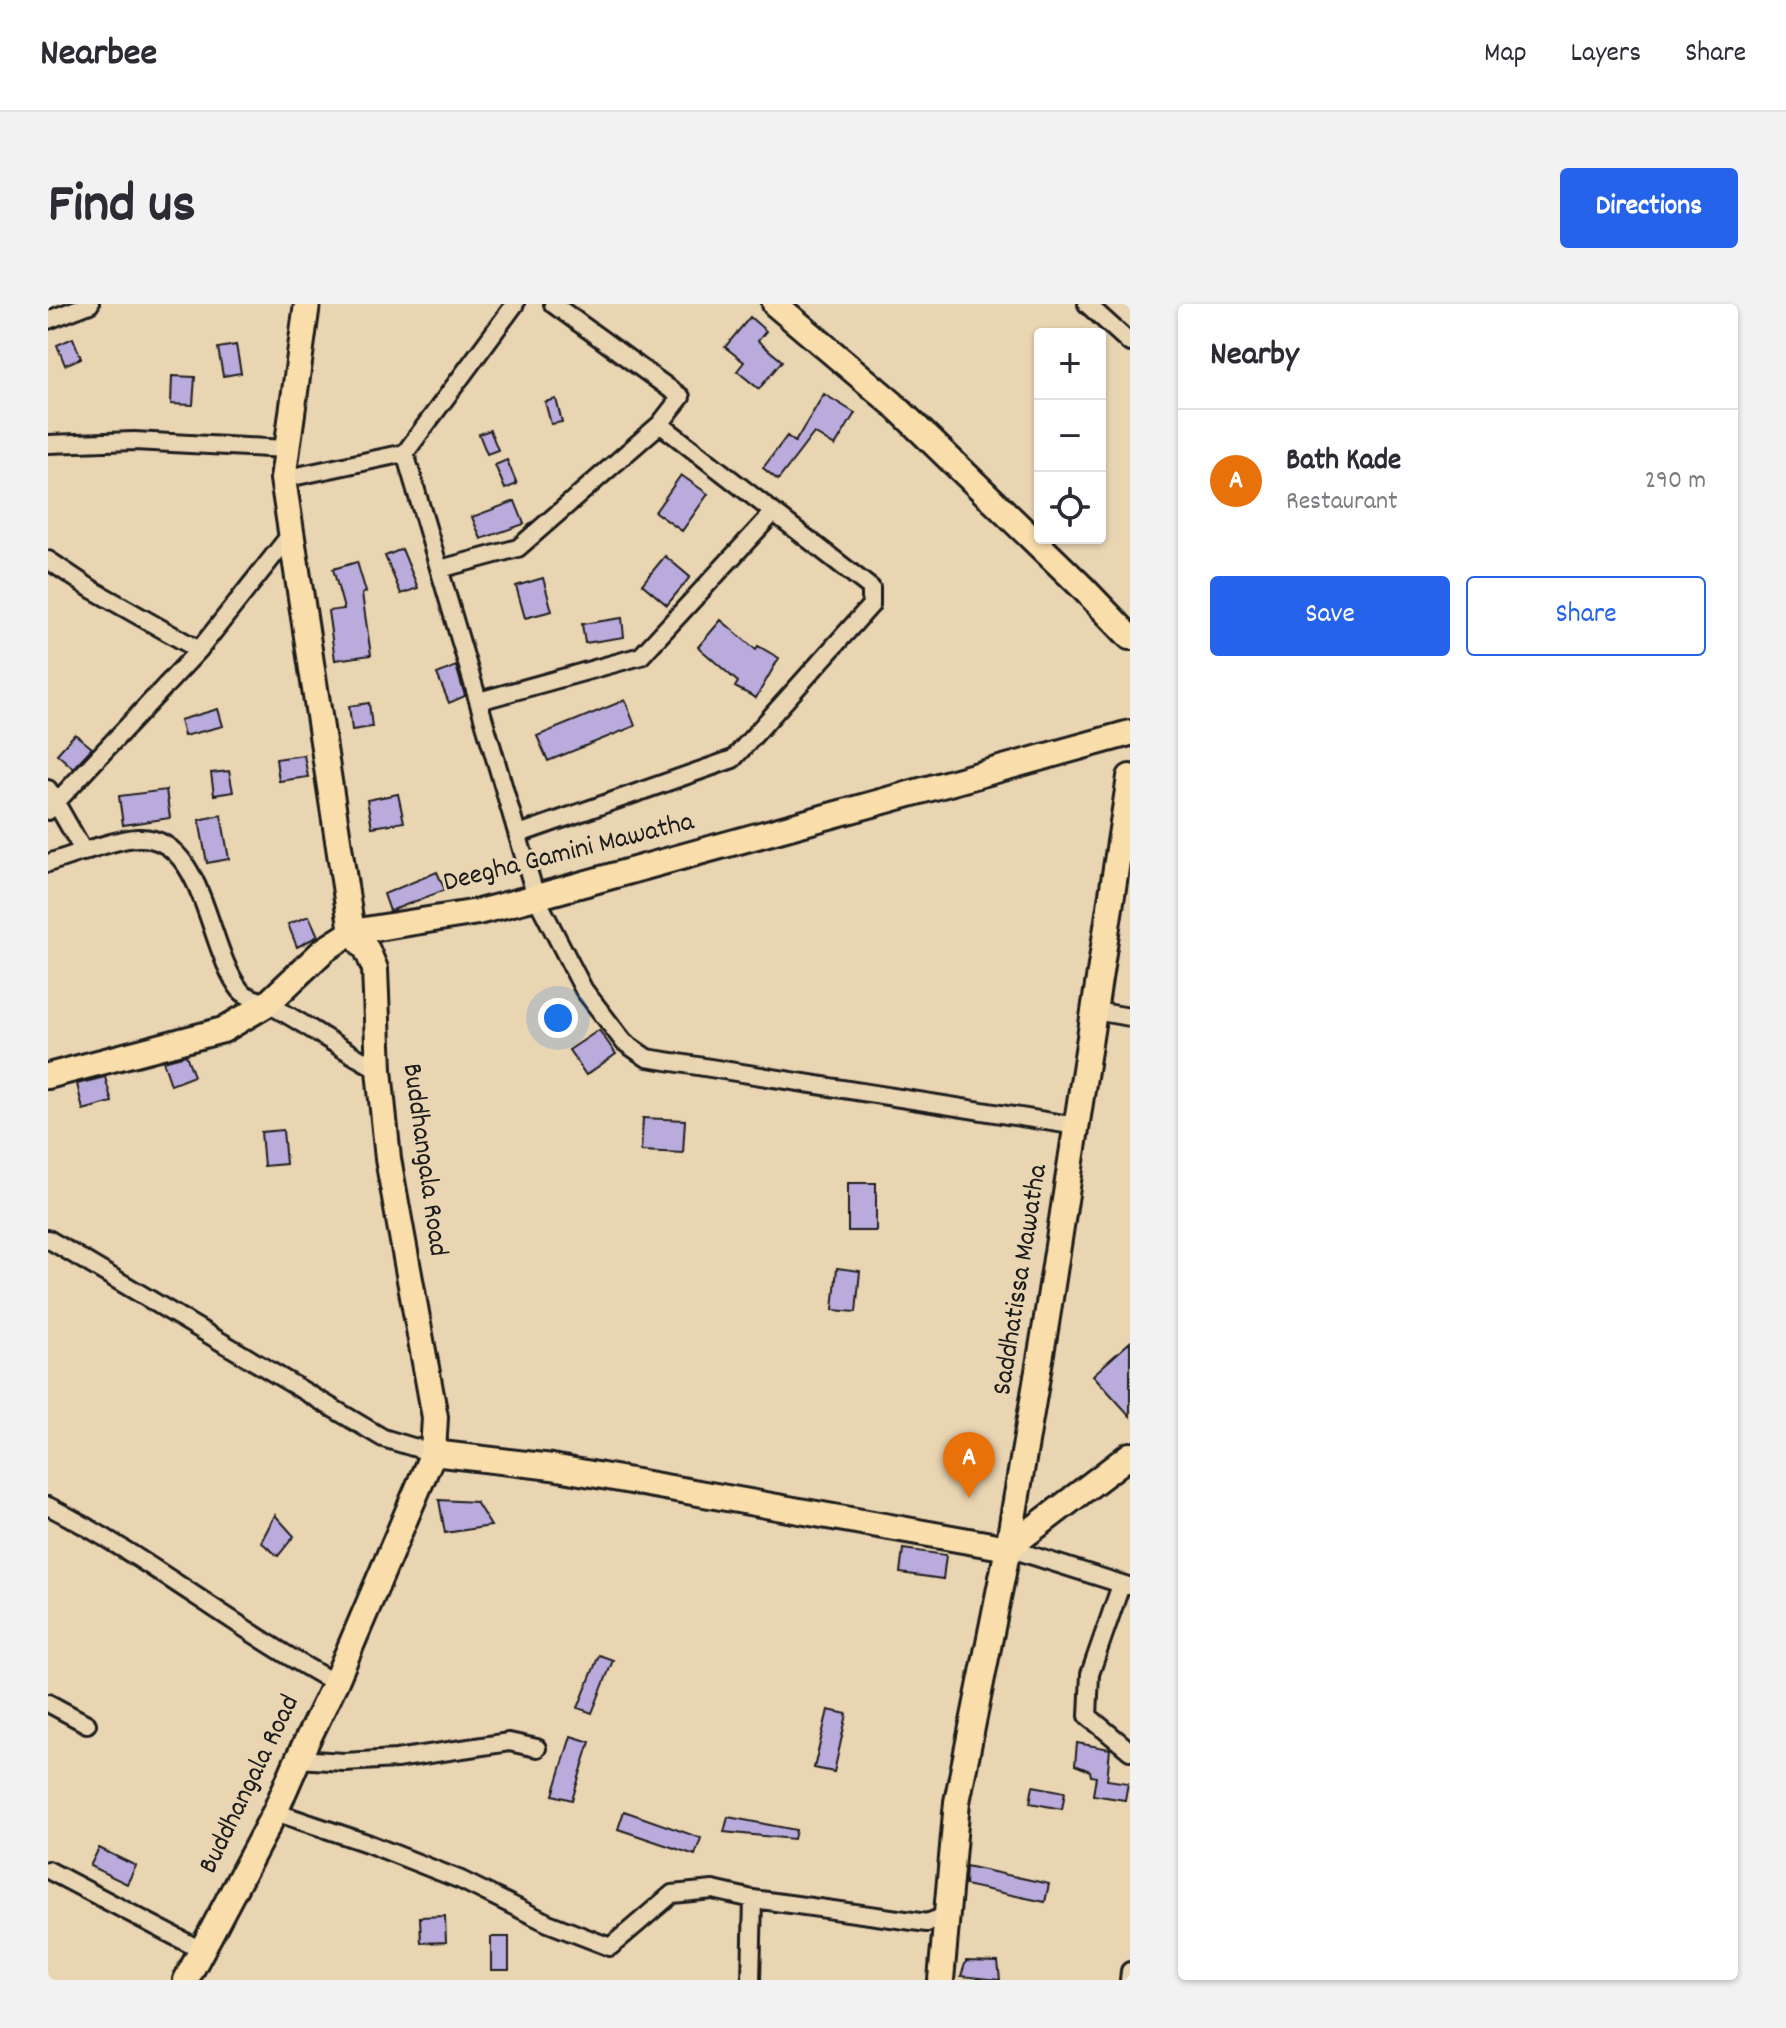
<!DOCTYPE html>
<meta charset="utf-8">
<style>
:root{--surface:#fff;--page:#f2f2f3;--text:#2b2b33;--muted:#7c7c81;--line:#e1e1e2;--accent:#2563eb}
body{margin:0;font-family:Dekko,sans-serif;background:var(--page);color:var(--text)}
.controls{position:absolute;right:24px;top:24px;display:grid;overflow:hidden;border-radius:8px;box-shadow:0 2px 6px #0004}
.controls button{width:72px;height:72px;display:grid;place-items:center;padding:0;border:0;border-bottom:2px solid var(--line);background:var(--surface);color:var(--text);font:40px sans-serif}
.you{position:absolute;left:510px;top:714px;width:28px;height:28px;margin:-20px;border:6px solid #fff;border-radius:50%;background:#1a73e8;box-shadow:0 0 0 12px #1a73e833}
.badge{display:grid;place-items:center;width:52px;height:52px;border-radius:50%;background:var(--accent);color:#fff;font-size:26px;font-weight:700}
.pin{position:absolute;translate:-50% -66px;filter:drop-shadow(0 2px 4px #0008)}
.pin::after{content:'';position:absolute;top:42px;width:28px;height:24px;background:inherit;clip-path:polygon(0 0,100% 0,50% 100%)}
.list{margin:0;padding:0;list-style:none}
h2{display:flex;justify-content:space-between;align-items:center;height:104px;margin:0;padding:0 32px;font-size:34px}
h2 small{font-size:26px;font-weight:400;color:var(--muted)}
.list li{display:grid;grid-template-columns:52px 1fr auto;gap:24px;align-items:center;box-sizing:border-box;height:144px;padding:0 32px;border-top:2px solid var(--line)}
.list b{display:block;font-size:30px;white-space:nowrap}
.list p{margin:0;font-size:26px;white-space:nowrap;color:var(--muted)}
.list em{font-size:26px;font-style:normal;color:var(--muted)}
.actions{display:flex;gap:16px;padding:24px 32px}
.actions a{flex:1;padding:18px 0;border:2px solid var(--accent);border-radius:8px;text-align:center;font-size:28px;color:var(--accent)}
.actions .main{background:var(--accent);color:#fff}
.icon{flex:none;width:44px;height:44px;fill:none;stroke:currentColor;stroke-width:2;stroke-linecap:round;stroke-linejoin:round}
.map{position:relative;flex:none;width:1082px;height:1676px;overflow:hidden;border-radius:8px}
header{display:flex;align-items:center;gap:48px;box-sizing:border-box;height:112px;padding:0 40px;background:var(--surface);border-bottom:2px solid var(--line)}
header strong{font-size:38px}
nav{display:flex;gap:44px;margin-inline-start:auto;font-size:28px}
.intro{display:flex;align-items:center;justify-content:space-between;box-sizing:border-box;height:192px;padding:0 48px}
h1{margin:0;font-size:56px}
.button{padding:20px 36px;border-radius:8px;background:var(--accent);color:#fff;font-size:28px;font-weight:700}
main{display:flex;gap:48px;padding:0 48px}
aside{flex:1;background:var(--surface);border-radius:8px;box-shadow:0 2px 6px #0004}
.map>svg:first-child{display:block}
</style>
<header>
<strong>Nearbee</strong>
<nav><a>Map</a><a>Layers</a><a>Share</a></nav>
</header>
<div class="intro"><h1>Find us</h1><a class="button">Directions</a></div>
<main>
<div class="map">
<svg width="1082" height="1676" viewBox="0 0 1082 1676">
<rect width="100%" height="100%" fill="#ead5b3"/>
<filter id="ink" filterUnits="userSpaceOnUse"><feTurbulence type="fractalNoise" baseFrequency=".0125" numOctaves="2"/><feDisplacementMap in="SourceGraphic" scale="16" xChannelSelector="R" yChannelSelector="G"/><feConvolveMatrix kernelMatrix="1 2 1 2 8 2 1 2 1" color-interpolation-filters="sRGB"/></filter>
<g filter="url(#ink)">
<path fill="#b9acdd" stroke="#1c1c1c" stroke-width="2" d="M702,13L718,27L710,37L734,57L711,85L689,67L696,58L677,43Z
M25,34L33,54L17,61L9,41Z
M188,41L193,69L175,72L170,44Z
M124,72L147,73L145,101L123,100Z
M776,90L807,109L787,142L766,129L730,176L715,164L739,132L747,138Z
M508,95L514,118L503,120L497,98Z
M442,126L450,146L439,150L431,130Z
M459,156L469,180L457,185L447,161Z
M633,171L660,190L634,227L607,208Z
M467,197L476,220L433,235L424,213Z
M354,245L370,284L353,290L337,252Z
M617,252L642,273L619,301L594,280Z
M309,258L318,288L314,290L323,351L287,356L280,307L296,305L285,265Z
M495,274L504,307L477,314L468,282Z
M574,314L576,333L537,339L534,320Z
M673,316L708,346L710,342L731,354L708,394L687,383L690,378L650,343Z
M408,362L417,392L401,399L389,370Z
M577,396L587,422L500,457L489,432Z
M321,399L324,423L304,426L301,402Z
M170,405L175,422L136,432L132,416Z
M27,430L44,444L25,464L9,450Z
M256,451L260,473L231,477L228,455Z
M181,467L185,488L166,491L163,469Z
M118,486L122,514L75,521L71,492Z
M350,490L356,518L324,523L319,496Z
M173,511L181,555L159,559L151,516Z
M389,568L397,586L342,607L336,590Z
M261,612L270,632L249,643L240,620Z
M551,726L568,750L538,771L521,746Z
M138,751L146,772L123,781L115,757Z
M57,773L64,798L35,806L29,780Z
M595,814L637,816L635,849L593,847Z
M235,826L238,860L216,862L213,828Z
M800,879H828V927H800Z
M789,964L812,967L808,1008L785,1006Z
M1082,1038V1112L1045,1071Z
M391,1196L428,1198L443,1222L397,1229Z
M227,1211L246,1232L230,1252L213,1238Z
M855,1245L898,1251L895,1275L852,1269Z
M551,1351L565,1356L544,1409L530,1404Z
M780,1406L799,1410L786,1468L766,1464Z
M523,1432L542,1438L524,1496L505,1491Z
M1029,1439L1062,1445L1059,1476L1080,1479L1077,1496L1045,1491L1048,1473L1043,1472L1042,1467L1027,1461Z
M985,1482L1017,1488L1014,1505L982,1499Z
M576,1507L653,1534L647,1551L570,1525Z
M680,1513L748,1526L746,1535L676,1528Z
M51,1544L88,1562L79,1580L42,1562Z
M918,1562L1001,1580L997,1598L917,1581Z
M397,1612L398,1638L373,1639L372,1613Z
M443,1633H461V1666H443Z
M918,1657L950,1658L952,1676L913,1672Z"/>
<g fill="none" stroke-linecap="round" stroke-linejoin="round">
<defs>
<path id="minor" d="M467,0L357,149L488,593L536,686L576,738L599,754L1029,822
M1039,0L1082,39
M0,16L42,0
M0,140L86,137L238,145
M235,175L357,149
M0,256L45,286L151,346
M392,265L470,244L612,120L633,93L505,0
M431,397L593,352L725,209
M0,485L36,548
M0,507L151,346L242,231
M471,530L685,455L823,301V284L612,120
M0,559C23,552 67,535 89,534C157,530 159,646 193,687C198,693 212,696 220,700C258,720 293,745 331,766
M1046,707L1082,713
M0,935L335,1134L385,1149
M0,1202C100,1253 188,1325 287,1379
M960,1244L1080,1282
M1073,1281L1042,1370L1040,1412L1082,1447
M0,1399L39,1420
M250,1455L296,1458L348,1455L461,1438L489,1444
M227,1508L319,1539L413,1576L500,1619L562,1643L624,1590L665,1586L705,1595L703,1676
M0,1566L153,1646
M705,1595L879,1619L897,1612
M1081,1676L1082,1667"/>
<path id="primary" d="M727,0L845,100L1033,282L1082,333
M0,772L175,726L219,700L276,646L304,628L430,608L488,593L1082,429
M385,1149L504,1163L960,1244L1082,1151
M138,1676L227,1508L250,1455L287,1379L385,1149L387,1113L340,855L331,766L327,665L319,646L304,628L235,175L259,0
M893,1676L909,1498L960,1244L998,1020L1082,473"/>
</defs>
<use href="#minor" stroke="#1c1c1c" stroke-width="22"/>
<use href="#primary" stroke="#1c1c1c" stroke-width="30"/>
<use href="#minor" stroke="#ead5b3" stroke-width="16"/>
<use href="#primary" stroke="#f9deab" stroke-width="24"/>
</g>
</g>
<g text-anchor="middle" dominant-baseline="central" stroke-width="6" stroke-linejoin="round" paint-order="stroke">
<g font-size="28" fill="#1c1c1c" stroke="#ead5b3">
<text transform="translate(521 550) rotate(-14)">Deegha Gamini Mawatha</text>
<text transform="translate(375 856) rotate(82)">Buddhangala Road</text>
<text transform="translate(974 976) rotate(-81)">Saddhatissa Mawatha</text>
<text transform="translate(203 1481) rotate(-64)">Buddhangala Road</text>
</g>
</g>
</svg>
<div class="controls">
<button>+</button>
<button>−</button>
<button><svg class="icon" aria-label="locate" viewBox="0 0 24 24"><circle cx="12" cy="12" r="6"/><path d="M12 2v4M12 18v4M2 12h4M18 12h4"/></svg></button>
</div>
<div class="you"></div>
<div class="pin badge" style="left:921px;top:1194px;background:#e8710a">A</div>
</div>
<aside>
<h2>Nearby<small></small></h2>
<ul class="list">
<li><span class="badge" style="background:#e8710a">A</span><div><b>Bath Kade</b><p>Restaurant</p></div><em>290 m</em></li>
</ul>
<div class="actions"><a class="main">Save</a><a>Share</a></div>
</aside>
</main>
